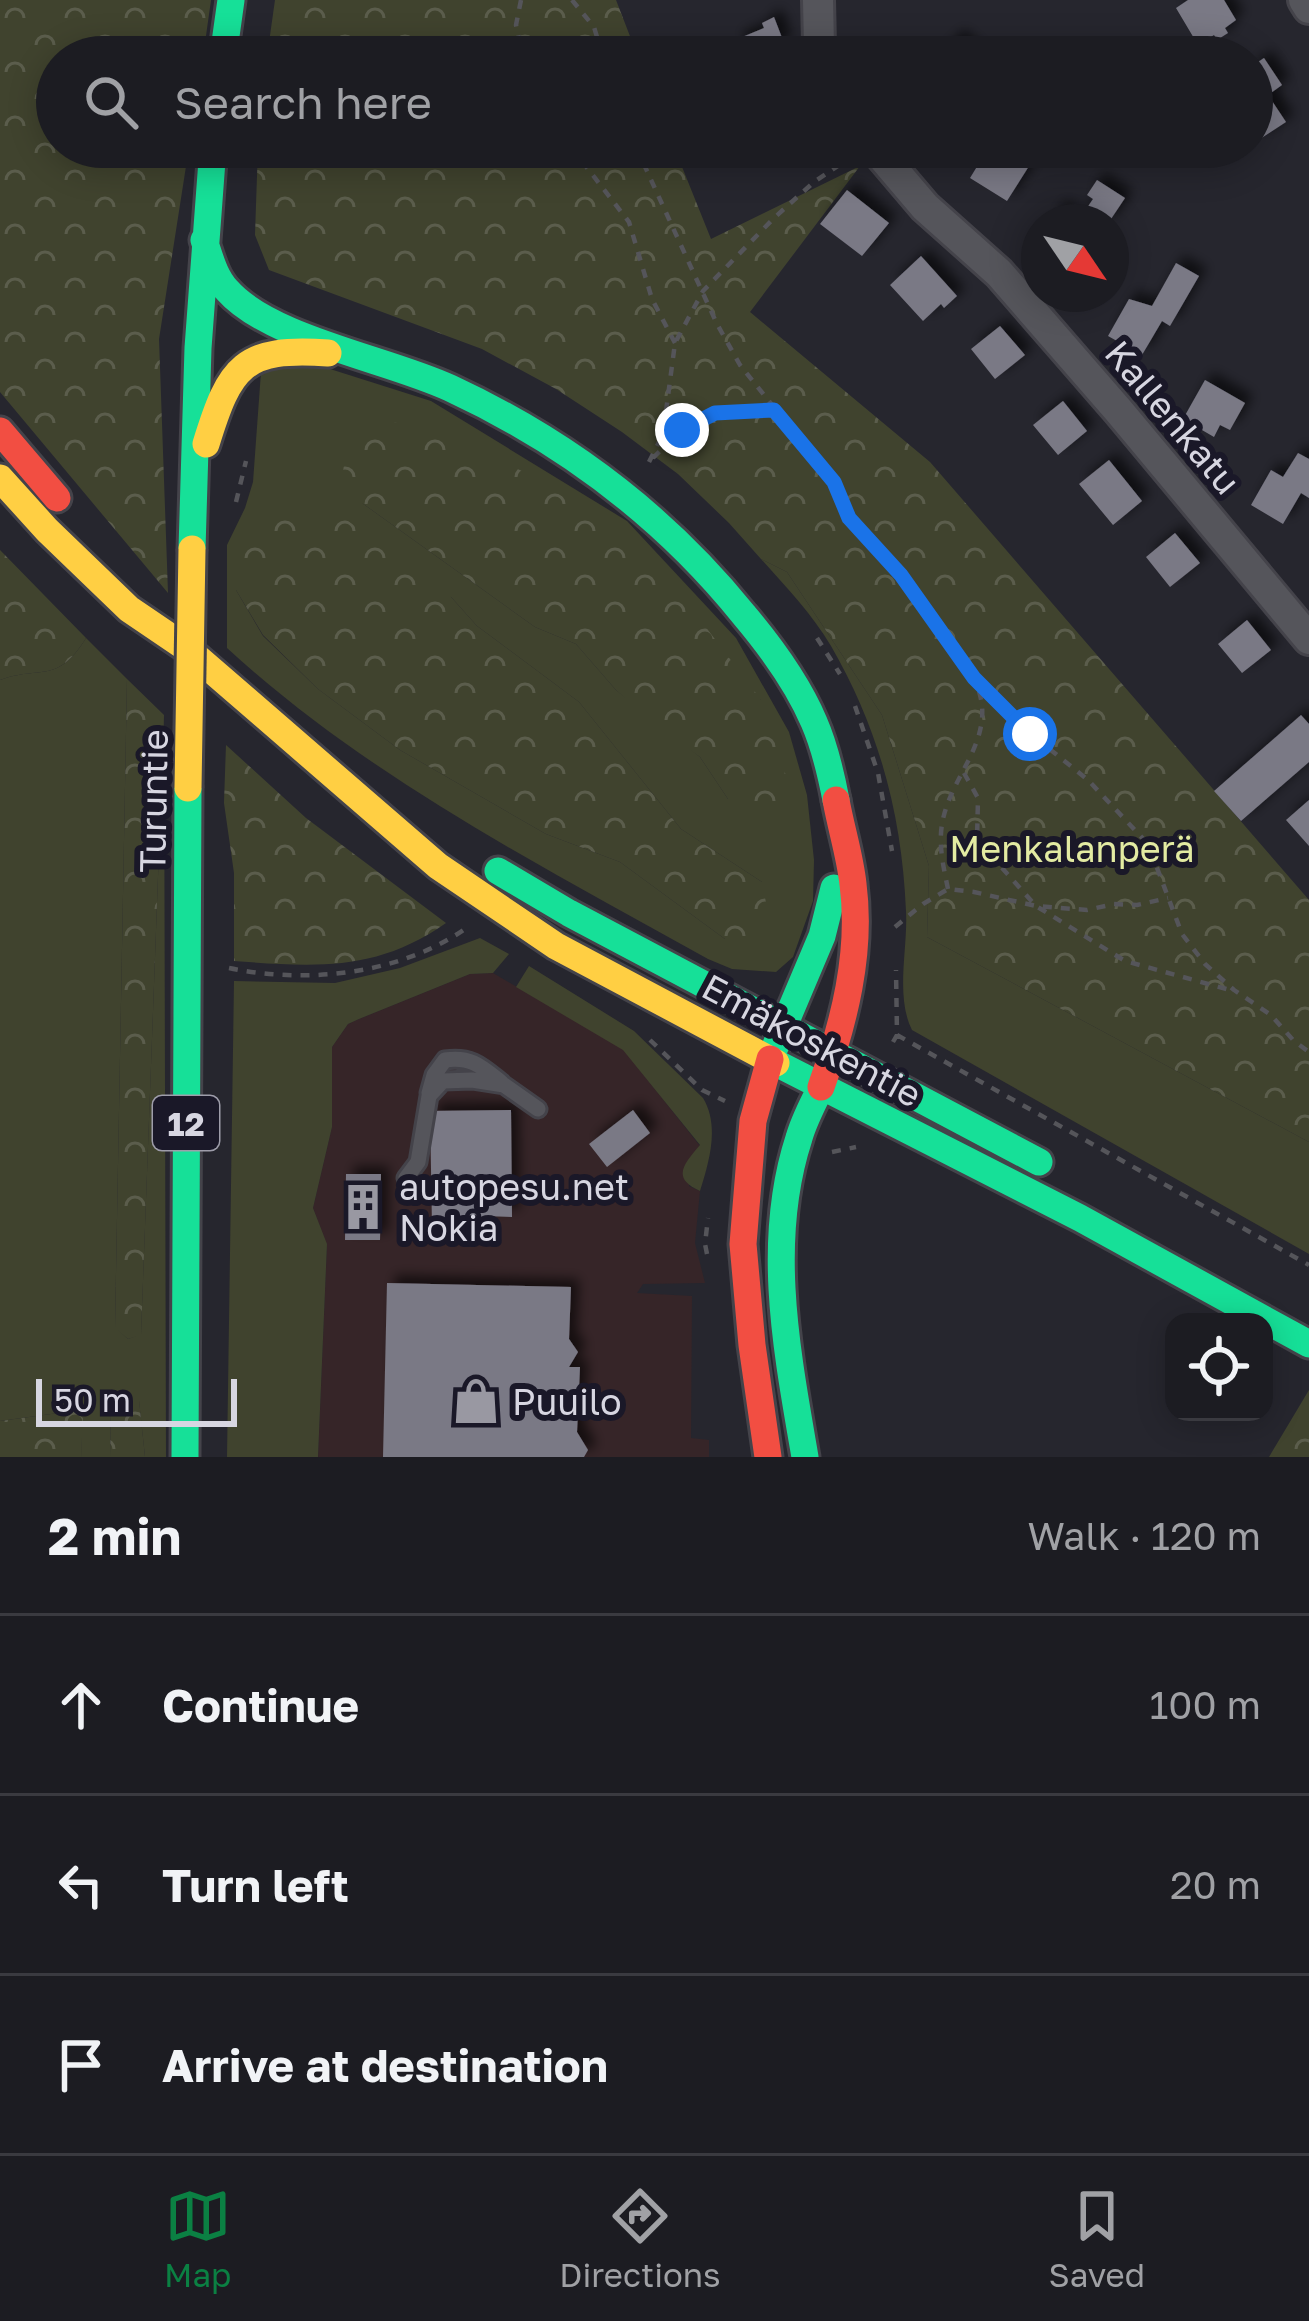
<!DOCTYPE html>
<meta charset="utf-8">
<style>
:root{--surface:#1c1c22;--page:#29292f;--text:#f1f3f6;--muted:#a0a1a5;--line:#3a3a40;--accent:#0b8043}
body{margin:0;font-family:"Golos Text",sans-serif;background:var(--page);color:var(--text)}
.controls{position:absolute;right:36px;bottom:36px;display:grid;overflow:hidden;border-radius:24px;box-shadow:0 6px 30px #0003}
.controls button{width:108px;height:108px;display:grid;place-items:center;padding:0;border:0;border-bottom:3px solid var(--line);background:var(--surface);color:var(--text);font:60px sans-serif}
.compass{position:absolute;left:1021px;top:204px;width:108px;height:108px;border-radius:50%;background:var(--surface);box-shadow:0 6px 30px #0003;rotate:125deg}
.scale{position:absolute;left:36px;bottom:30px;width:201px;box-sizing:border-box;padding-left:12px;border:6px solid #d7d6e1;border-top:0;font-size:33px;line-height:42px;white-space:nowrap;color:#d7d6e1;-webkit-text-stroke:9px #1a1828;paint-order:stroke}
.stop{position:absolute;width:36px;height:36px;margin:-27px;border:9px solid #1a73e8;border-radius:50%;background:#fff}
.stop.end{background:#1a73e8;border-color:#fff;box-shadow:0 3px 12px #0008}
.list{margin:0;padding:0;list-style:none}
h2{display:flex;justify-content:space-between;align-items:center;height:156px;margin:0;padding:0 48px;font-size:51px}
h2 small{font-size:39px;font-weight:400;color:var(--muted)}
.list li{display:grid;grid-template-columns:78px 1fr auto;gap:36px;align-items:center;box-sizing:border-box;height:180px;padding:0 48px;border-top:3px solid var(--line)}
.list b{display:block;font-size:45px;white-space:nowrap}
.list em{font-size:39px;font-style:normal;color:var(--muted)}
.icon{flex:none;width:66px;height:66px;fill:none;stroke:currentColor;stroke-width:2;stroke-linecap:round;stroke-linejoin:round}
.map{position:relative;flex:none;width:1309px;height:1457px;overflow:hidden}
.search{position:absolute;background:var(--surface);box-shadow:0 6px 30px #0003;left:36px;right:36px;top:36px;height:132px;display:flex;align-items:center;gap:30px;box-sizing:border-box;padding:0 42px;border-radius:66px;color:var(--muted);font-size:45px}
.sheet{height:696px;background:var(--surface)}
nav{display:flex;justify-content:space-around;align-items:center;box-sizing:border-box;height:168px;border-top:3px solid var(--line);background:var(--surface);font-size:33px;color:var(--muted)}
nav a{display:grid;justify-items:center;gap:6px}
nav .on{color:var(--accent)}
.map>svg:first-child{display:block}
</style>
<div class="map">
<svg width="1309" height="1457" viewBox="0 0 1309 1457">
<defs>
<pattern id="forest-crowns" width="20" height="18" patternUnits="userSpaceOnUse" patternTransform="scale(3)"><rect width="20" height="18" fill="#40432e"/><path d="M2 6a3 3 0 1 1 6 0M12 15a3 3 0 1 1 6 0" fill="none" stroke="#5b5d4c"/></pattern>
<filter id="shadow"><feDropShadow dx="8" dy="-8" stdDeviation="6" flood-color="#0009"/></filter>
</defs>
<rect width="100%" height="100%" fill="#26262e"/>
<path fill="#362528" d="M493,973L623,1049L700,1146L689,1186L700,1191L695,1243L705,1283L643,1284L637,1293L692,1296L691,1438L709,1440V1457H318L327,1245L313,1208L332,1127V1047L348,1024L359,1019L470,974Z"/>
<path fill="#40432e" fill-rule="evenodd" d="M308,362L431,401L627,521L736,638L789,732L807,795L814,860L813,901L793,957L776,972L732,969L708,959C541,866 369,778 227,648V545L245,508L253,482L261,372ZM362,503L761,700L728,799L700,757L616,690L576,644L535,627ZM236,590L451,597L477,626L579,702L681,829L762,882L725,939L620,862L546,834L400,750L318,689L263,636Z
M761,559L787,572L882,715L929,866L927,937L1309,1142V1254L912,1030C895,996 908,949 906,911C902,815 879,729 831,646C812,614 785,586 761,559Z
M86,638L127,679L115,1327L128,1339L141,1334L164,715L166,1457H145L139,1401L111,1406L110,1457H81L82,1418L73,1411L0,1421V680C41,665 57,685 86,638Z
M480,938L509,954L493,973L470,974L359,1019L348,1024L332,1047V1127L313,1208L327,1244L318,1457H227L234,981L335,983L400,968Z
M529,966L634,1031L703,1098C720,1126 709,1162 700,1191C670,1178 685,1163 700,1145L623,1050L516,987Z"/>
<path fill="url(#forest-crowns)" d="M0,0H211L203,57H57V147H189L159,339L168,593L0,392Z
M275,0H616L638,57H267Z
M258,147H674L711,239L860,166L750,312L930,462L1309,900V1142L927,937L929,866L882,715L787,572L761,559L729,523L678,474L622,432L556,389L482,349L269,270L255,235Z
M366,420L418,425L522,471L626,536L686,601L761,700L791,791L788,812L775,814L728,799L700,757L658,727L616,690L576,644L535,627L362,503L342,477L349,436Z
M270,497L340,515L451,597L477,626L579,702L681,829L762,882L768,913L759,940L725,939L620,862L546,834L400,750L318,689L263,635L236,590L246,537Z
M0,550L86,638C57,685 41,665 0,680Z
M127,679L164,715L141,1335L128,1339L115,1328Z
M226,745L306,818L446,923C376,972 315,967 234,961V873L224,803Z
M1309,1390V1457H1268H1269Z
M124,1393L139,1400L145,1457H110L111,1405Z
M73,1411L83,1418L81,1457H0V1421Z"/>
<path fill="#7a7985" filter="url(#shadow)" d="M1188,0H1224L1236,20L1225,28L1228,33L1217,40L1214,35L1198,45L1176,8Z
M774,17L784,43L773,48L777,57H743L735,40L764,28L762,23Z
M957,37L978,57H937Z
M1264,58L1282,85L1268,95L1286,122L1260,139L1252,126V66Z
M789,147H814L799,154L801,160L784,167L779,153Z
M989,147H1041L1007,201L970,178Z
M1097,180L1125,198L1109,222H1049L1059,208L1078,221L1093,199L1087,195Z
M847,190L889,223L862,256L820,224Z
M921,256L957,296L944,308L941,304L923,321L890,285Z
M1176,263L1199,276L1170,326L1162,321L1142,355L1108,336L1129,299L1152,306Z
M1000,326L1025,355L995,379L971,349Z
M1205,380L1245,403L1230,430L1220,425L1214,437L1183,419Z
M1063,401L1087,431L1058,455L1033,425Z
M1298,453L1309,459V498L1301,493L1283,524L1251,505L1271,470L1283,477Z
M1109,460L1142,501L1113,525L1079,484Z
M1175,533L1200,563L1170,587L1146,557Z
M1247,620L1271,650L1242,673L1218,644Z
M1301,715L1309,724V762L1241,821L1214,791Z
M1309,800V846L1286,820Z
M511,1110L512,1217L486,1216V1225L432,1226L430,1111Z
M633,1110L650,1133L607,1167L589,1144Z
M346,1174H381L380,1240H345Z
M387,1283L571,1287L569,1339L578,1352L569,1367H580L577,1432L588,1450L584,1457H383Z"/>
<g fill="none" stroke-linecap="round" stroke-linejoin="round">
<defs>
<path id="lane" d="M429,1093L434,1075L445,1060C472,1056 482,1067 502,1083
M406,1178L418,1162L429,1096L443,1081L472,1080L504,1085L538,1109"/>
<path id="street" d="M818,0L819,45L824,57
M1304,0L1309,8
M874,147L925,207L999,273L1118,410L1309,639"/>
<path id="fast" d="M223,57L231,0
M204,240C210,257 214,276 227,290C270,339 388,359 450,388C564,441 665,517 744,615C771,647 797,682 814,722C825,747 831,774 836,800
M192,549L198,348L213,147
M498,871L569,913L1039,1162
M770,1059L822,936L834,888
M776,1063L1080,1218L1309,1344
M185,1457L188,788
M805,1457C787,1352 765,1242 799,1138C804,1120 813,1104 821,1087"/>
<path id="slow" d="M206,444C230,366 243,347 328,353
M0,478L47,530L129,609L185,647L438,866L556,946L776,1063"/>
<path id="jam" d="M0,431L57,498
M821,1087C844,1023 862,953 853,884C850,856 841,828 836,800
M768,1457L752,1345L743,1244L753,1121L770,1059"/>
</defs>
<use href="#lane" stroke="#44434a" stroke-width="21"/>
<use href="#street" stroke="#44434a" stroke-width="36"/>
<use href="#fast" stroke="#44434a" stroke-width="33"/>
<use href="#slow" stroke="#44434a" stroke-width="33"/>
<use href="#jam" stroke="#44434a" stroke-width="33"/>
<path stroke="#55555a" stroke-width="4.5" stroke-dasharray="9 9" stroke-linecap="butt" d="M521,0L516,25L523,57
M572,0L594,27L603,57
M571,147L629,222L652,299L675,343
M636,147L717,324L740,365L834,482L849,517L901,575L974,678L1031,734L1088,780L1148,844L1182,934L1205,964L1234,990L1271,1015L1294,1041L1309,1052
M653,458L682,429L715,413L774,410
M649,462L663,434L675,343L703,291L774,218L814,182L848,159
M236,502L246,461
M817,638L840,674
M855,706L878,773L892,851
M964,773L978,798L977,840L1036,906L1125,961L1230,990
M948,889C943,865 937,840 944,815C956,769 998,735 976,683
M895,927L923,904L948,889L974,892L1036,906L1087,910L1114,904L1137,905L1168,898
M229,968C307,984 398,975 465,929
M897,1035L1309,1265
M650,1040L702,1090L725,1101
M893,1042L897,1035L896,970
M832,1152L856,1147
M707,1254L705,1244L708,1218
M1170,1351L1174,1343"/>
<use href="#lane" stroke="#55555b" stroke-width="15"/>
<use href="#street" stroke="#55555b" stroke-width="30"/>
<use href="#fast" stroke="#16e098" stroke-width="27"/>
<use href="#slow" stroke="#ffcf43" stroke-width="27"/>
<use href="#jam" stroke="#f24e42" stroke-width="27"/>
<defs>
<path id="slow-bridge" d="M188,788L192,549"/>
</defs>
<use href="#slow-bridge" stroke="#44434a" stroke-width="33" stroke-linecap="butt"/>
<use href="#slow-bridge" stroke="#ffcf43" stroke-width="27"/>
</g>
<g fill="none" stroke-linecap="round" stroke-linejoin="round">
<path stroke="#1a73e8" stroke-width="15" d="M682,430L715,413L774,410L834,482L849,518L901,575L974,678L1030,734"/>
</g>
<defs>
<symbol id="building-bare" viewBox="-9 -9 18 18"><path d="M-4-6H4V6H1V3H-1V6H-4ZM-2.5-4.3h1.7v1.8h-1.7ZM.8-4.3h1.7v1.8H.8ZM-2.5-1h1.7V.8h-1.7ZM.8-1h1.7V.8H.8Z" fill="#9998a2" stroke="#1a1828" stroke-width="2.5" paint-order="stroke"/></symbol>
<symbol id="shop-bare" viewBox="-9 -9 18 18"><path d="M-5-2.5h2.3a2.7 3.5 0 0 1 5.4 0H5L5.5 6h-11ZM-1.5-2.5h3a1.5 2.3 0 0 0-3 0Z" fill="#9998a2" stroke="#1a1828" stroke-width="2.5" paint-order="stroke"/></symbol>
</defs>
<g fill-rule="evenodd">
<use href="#building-bare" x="330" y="1174" width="66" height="66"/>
<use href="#shop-bare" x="443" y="1368" width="66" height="66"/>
</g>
<g text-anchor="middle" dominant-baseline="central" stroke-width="12" stroke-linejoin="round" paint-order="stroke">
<rect fill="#1a1828" stroke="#9e9daa" stroke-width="3" x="153" y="1096" width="66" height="54" rx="9"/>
<g font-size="33" font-weight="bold" fill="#d7d6e1">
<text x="186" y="1123">12</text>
</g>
<g font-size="36" fill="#d7d6e1" stroke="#1a1828">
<text transform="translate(1173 417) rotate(50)">Kallenkatu</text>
<text transform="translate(153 801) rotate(-89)">Turuntie</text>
<text transform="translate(812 1040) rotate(28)">Emäkoskentie</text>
</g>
<g font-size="36" fill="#e3eba2" stroke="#1a1828">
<text x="1072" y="848">Menkalanperä</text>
</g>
<g font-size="36" fill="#d7d6e1" stroke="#1a1828" text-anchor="start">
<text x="399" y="1186">autopesu.net<tspan x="399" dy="41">Nokia</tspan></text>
<text x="512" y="1401">Puuilo</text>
</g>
</g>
</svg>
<div class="controls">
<button><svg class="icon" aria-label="locate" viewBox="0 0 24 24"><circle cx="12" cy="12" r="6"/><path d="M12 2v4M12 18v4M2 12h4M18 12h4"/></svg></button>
</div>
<svg class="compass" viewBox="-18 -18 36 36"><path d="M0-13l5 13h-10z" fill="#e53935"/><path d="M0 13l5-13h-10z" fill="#a0a1a5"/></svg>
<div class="scale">50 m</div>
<div class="stop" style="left:1030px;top:734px"></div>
<div class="stop end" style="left:682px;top:430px"></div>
<div class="search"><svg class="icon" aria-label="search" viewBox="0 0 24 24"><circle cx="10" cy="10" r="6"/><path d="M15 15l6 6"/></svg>Search here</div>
</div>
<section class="sheet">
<h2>2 min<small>Walk · 120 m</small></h2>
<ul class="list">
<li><svg class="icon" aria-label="ahead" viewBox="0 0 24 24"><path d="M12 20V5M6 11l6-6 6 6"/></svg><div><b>Continue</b></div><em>100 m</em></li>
<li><svg class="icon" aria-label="left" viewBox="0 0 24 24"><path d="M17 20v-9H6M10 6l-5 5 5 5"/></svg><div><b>Turn left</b></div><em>20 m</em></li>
<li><svg class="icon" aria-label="arrive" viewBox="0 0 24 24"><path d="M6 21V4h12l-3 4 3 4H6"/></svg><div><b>Arrive at destination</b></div></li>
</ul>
</section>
<nav>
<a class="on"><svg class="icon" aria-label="map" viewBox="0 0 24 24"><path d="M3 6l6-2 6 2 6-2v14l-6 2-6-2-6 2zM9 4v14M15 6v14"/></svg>Map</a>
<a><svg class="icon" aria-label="directions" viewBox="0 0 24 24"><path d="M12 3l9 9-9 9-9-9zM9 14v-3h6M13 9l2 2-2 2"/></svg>Directions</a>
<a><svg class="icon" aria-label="saved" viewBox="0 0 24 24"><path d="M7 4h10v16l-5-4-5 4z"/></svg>Saved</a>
</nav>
